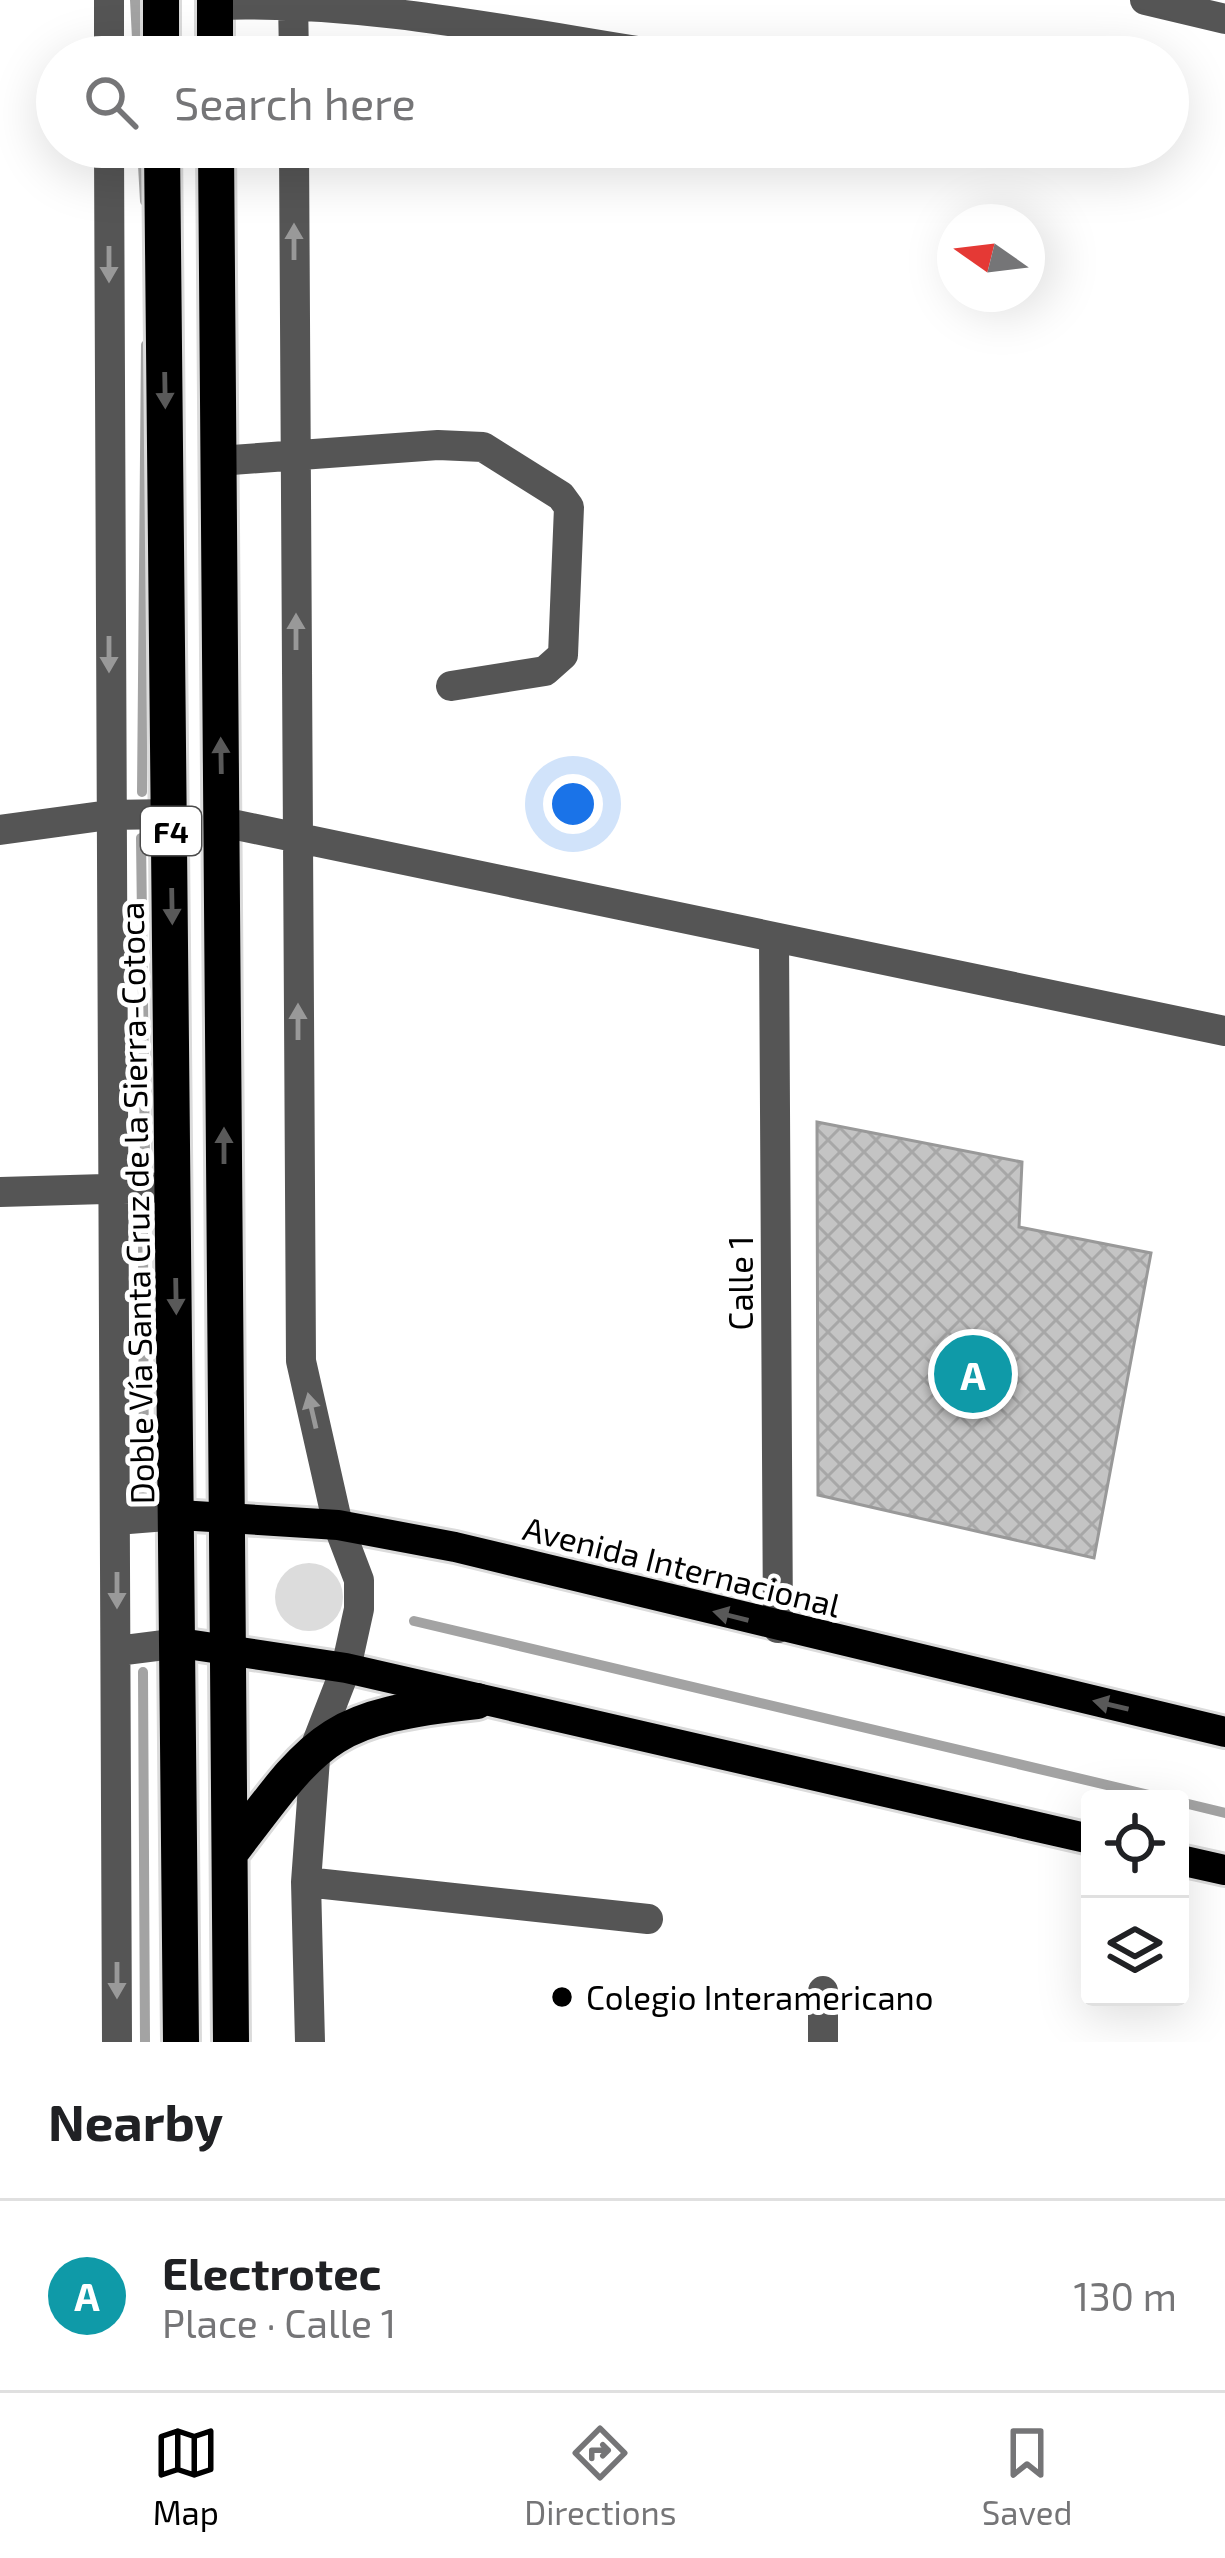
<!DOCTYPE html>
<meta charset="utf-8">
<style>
:root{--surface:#fff;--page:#f6f6f6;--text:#202124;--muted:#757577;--line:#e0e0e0;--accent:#000}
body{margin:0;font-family:"Exo 2",sans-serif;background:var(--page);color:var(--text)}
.controls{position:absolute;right:36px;bottom:36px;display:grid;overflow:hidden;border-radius:12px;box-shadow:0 12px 48px #0002}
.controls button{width:108px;height:108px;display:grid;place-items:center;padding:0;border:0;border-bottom:3px solid var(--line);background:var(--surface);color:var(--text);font:60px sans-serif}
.compass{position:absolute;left:937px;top:204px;width:108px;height:108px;border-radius:50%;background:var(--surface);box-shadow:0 12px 48px #0002;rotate:284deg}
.you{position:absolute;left:573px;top:804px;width:42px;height:42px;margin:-30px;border:9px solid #fff;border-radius:50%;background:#1a73e8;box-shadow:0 0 0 18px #1a73e833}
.badge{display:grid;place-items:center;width:78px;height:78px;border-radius:50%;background:var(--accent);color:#fff;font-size:39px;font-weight:700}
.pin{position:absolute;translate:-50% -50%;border:6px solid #fff;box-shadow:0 3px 12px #0006}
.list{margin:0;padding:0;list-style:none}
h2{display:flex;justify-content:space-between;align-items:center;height:156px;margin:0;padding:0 48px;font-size:51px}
h2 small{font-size:39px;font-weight:400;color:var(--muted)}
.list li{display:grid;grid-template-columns:78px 1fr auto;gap:36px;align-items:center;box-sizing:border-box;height:192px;padding:0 48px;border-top:3px solid var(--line)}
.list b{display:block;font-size:45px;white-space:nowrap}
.list p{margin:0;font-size:39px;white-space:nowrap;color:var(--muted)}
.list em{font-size:39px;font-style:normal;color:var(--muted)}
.icon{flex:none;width:66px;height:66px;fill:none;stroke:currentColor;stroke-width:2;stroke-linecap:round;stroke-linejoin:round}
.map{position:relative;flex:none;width:1225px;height:2042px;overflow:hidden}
.search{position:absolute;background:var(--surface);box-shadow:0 12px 48px #0002;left:36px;right:36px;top:36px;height:132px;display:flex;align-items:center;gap:30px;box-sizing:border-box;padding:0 42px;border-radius:66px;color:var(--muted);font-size:45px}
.sheet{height:348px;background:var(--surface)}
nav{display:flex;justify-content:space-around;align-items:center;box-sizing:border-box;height:168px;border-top:3px solid var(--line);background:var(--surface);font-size:33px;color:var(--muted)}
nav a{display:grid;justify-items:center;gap:6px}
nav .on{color:var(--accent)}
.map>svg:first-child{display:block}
</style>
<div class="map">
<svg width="1225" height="2042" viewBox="0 0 1225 2042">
<defs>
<pattern id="building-cross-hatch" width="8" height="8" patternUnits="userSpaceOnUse" patternTransform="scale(3)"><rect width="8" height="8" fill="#c4c4c4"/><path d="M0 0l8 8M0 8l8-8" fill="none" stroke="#a7a7a7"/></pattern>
</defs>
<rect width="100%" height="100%" fill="#fff"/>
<path fill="#dcdcdc" d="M275 1597a34 34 0 1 1 68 0a34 34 0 1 1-68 0Z"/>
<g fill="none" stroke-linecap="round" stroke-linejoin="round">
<path stroke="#a3a3a3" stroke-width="10" d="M135,0L138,57
M142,147L145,201
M142,792L146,345
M141,838L145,1158
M143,1227L144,1516
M414,1621L1166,1799
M143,1672L145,2042
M1180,1802L1225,1813"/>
</g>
<path fill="url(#building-cross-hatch)" stroke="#999" stroke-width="3" d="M817,1122L1022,1162L1019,1227L1151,1253L1094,1558L818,1495Z"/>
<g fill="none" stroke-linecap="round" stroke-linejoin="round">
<defs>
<path id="major" d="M179,1515L338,1525L455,1547L1225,1732
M180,1643L346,1668L1090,1839
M1180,1860L1225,1870"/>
<path id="highway" d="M161,0V57
M215,0V57
M162,147L181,2042
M216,147L231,2042
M230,1853C318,1737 326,1717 477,1701"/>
</defs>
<use href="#major" stroke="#dbdbdb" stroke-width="36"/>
<use href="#highway" stroke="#dbdbdb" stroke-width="42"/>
<path stroke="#555" stroke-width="30" d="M109,0V57
M293,0L294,57
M1145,0L1225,19
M215,5C368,0 518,33 669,56
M109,147L117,2042
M294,147L301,1361L338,1525L359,1580V1609L346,1668L316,1745L306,1882L310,2042
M218,461L438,445L483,447L561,496L569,507L563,655L545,671L451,686
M222,822L1225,1031
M0,830L109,815L171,814
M774,938L778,1628
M0,1192L175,1187
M116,1520L179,1515
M117,1651L180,1643
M306,1882L648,1919
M823,2042V1991"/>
<use href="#major" stroke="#000" stroke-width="30"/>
<use href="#highway" stroke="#000" stroke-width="36"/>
</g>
<defs><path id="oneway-solid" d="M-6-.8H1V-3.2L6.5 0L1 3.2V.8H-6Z" transform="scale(3)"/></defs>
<g fill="#999">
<use href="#oneway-solid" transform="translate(294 242) rotate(-90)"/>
<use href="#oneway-solid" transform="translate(109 264) rotate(90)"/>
<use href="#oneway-solid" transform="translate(296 632) rotate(-90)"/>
<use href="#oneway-solid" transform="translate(109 654) rotate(90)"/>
<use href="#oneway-solid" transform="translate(298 1022) rotate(-90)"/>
<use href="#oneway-solid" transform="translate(312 1411) rotate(-103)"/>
<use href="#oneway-solid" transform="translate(117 1590) rotate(90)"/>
<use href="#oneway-solid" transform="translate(117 1980) rotate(90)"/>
</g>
<g fill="#595959">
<use href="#oneway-solid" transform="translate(165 390) rotate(89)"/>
<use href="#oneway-solid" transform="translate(221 756) rotate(-91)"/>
<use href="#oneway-solid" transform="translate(172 906) rotate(89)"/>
<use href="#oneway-solid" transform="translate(224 1146) rotate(-90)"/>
<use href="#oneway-solid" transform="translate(176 1296) rotate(89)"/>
<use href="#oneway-solid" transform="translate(731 1616) rotate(-166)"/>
<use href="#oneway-solid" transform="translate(1111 1705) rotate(-167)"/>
</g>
<circle fill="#000" stroke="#fff" stroke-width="4.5" cx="562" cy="1997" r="12"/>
<g text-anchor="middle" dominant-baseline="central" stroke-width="10" stroke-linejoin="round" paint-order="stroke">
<rect fill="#fff" stroke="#4c4c4c" stroke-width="3" x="141" y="807" width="60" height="48" rx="9"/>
<g font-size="30" font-weight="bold" fill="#000">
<text x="171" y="831">F4</text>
</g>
<g font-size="33" fill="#000" stroke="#fff">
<text transform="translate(136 1203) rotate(-91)">Doble Vía Santa Cruz de la Sierra-Cotoca</text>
<text transform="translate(740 1283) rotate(-90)">Calle 1</text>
<text transform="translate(682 1566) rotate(14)">Avenida Internacional</text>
</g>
<g font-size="33" fill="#000" stroke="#fff" text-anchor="start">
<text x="586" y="1997">Colegio Interamericano</text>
</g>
</g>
</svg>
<div class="controls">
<button><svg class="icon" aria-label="locate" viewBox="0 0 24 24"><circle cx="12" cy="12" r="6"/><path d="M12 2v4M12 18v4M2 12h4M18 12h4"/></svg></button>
<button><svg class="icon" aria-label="layers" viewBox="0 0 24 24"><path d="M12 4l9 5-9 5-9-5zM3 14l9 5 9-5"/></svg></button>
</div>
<svg class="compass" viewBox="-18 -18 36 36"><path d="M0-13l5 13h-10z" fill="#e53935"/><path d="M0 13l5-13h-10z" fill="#757577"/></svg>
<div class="you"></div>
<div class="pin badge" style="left:973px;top:1374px;background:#0f9aa8">A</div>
<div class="search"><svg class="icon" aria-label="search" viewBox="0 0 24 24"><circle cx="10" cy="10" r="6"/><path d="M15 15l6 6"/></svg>Search here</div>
</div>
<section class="sheet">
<h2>Nearby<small></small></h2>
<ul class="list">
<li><span class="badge" style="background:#0f9aa8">A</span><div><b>Electrotec</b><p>Place · Calle 1</p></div><em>130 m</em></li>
</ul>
</section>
<nav>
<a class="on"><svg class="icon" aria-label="map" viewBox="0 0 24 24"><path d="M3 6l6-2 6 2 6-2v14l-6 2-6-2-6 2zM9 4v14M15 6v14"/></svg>Map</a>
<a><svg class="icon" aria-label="directions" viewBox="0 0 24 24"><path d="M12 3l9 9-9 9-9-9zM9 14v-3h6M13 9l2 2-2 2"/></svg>Directions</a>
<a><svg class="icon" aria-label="saved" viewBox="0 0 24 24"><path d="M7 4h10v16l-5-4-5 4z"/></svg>Saved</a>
</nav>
